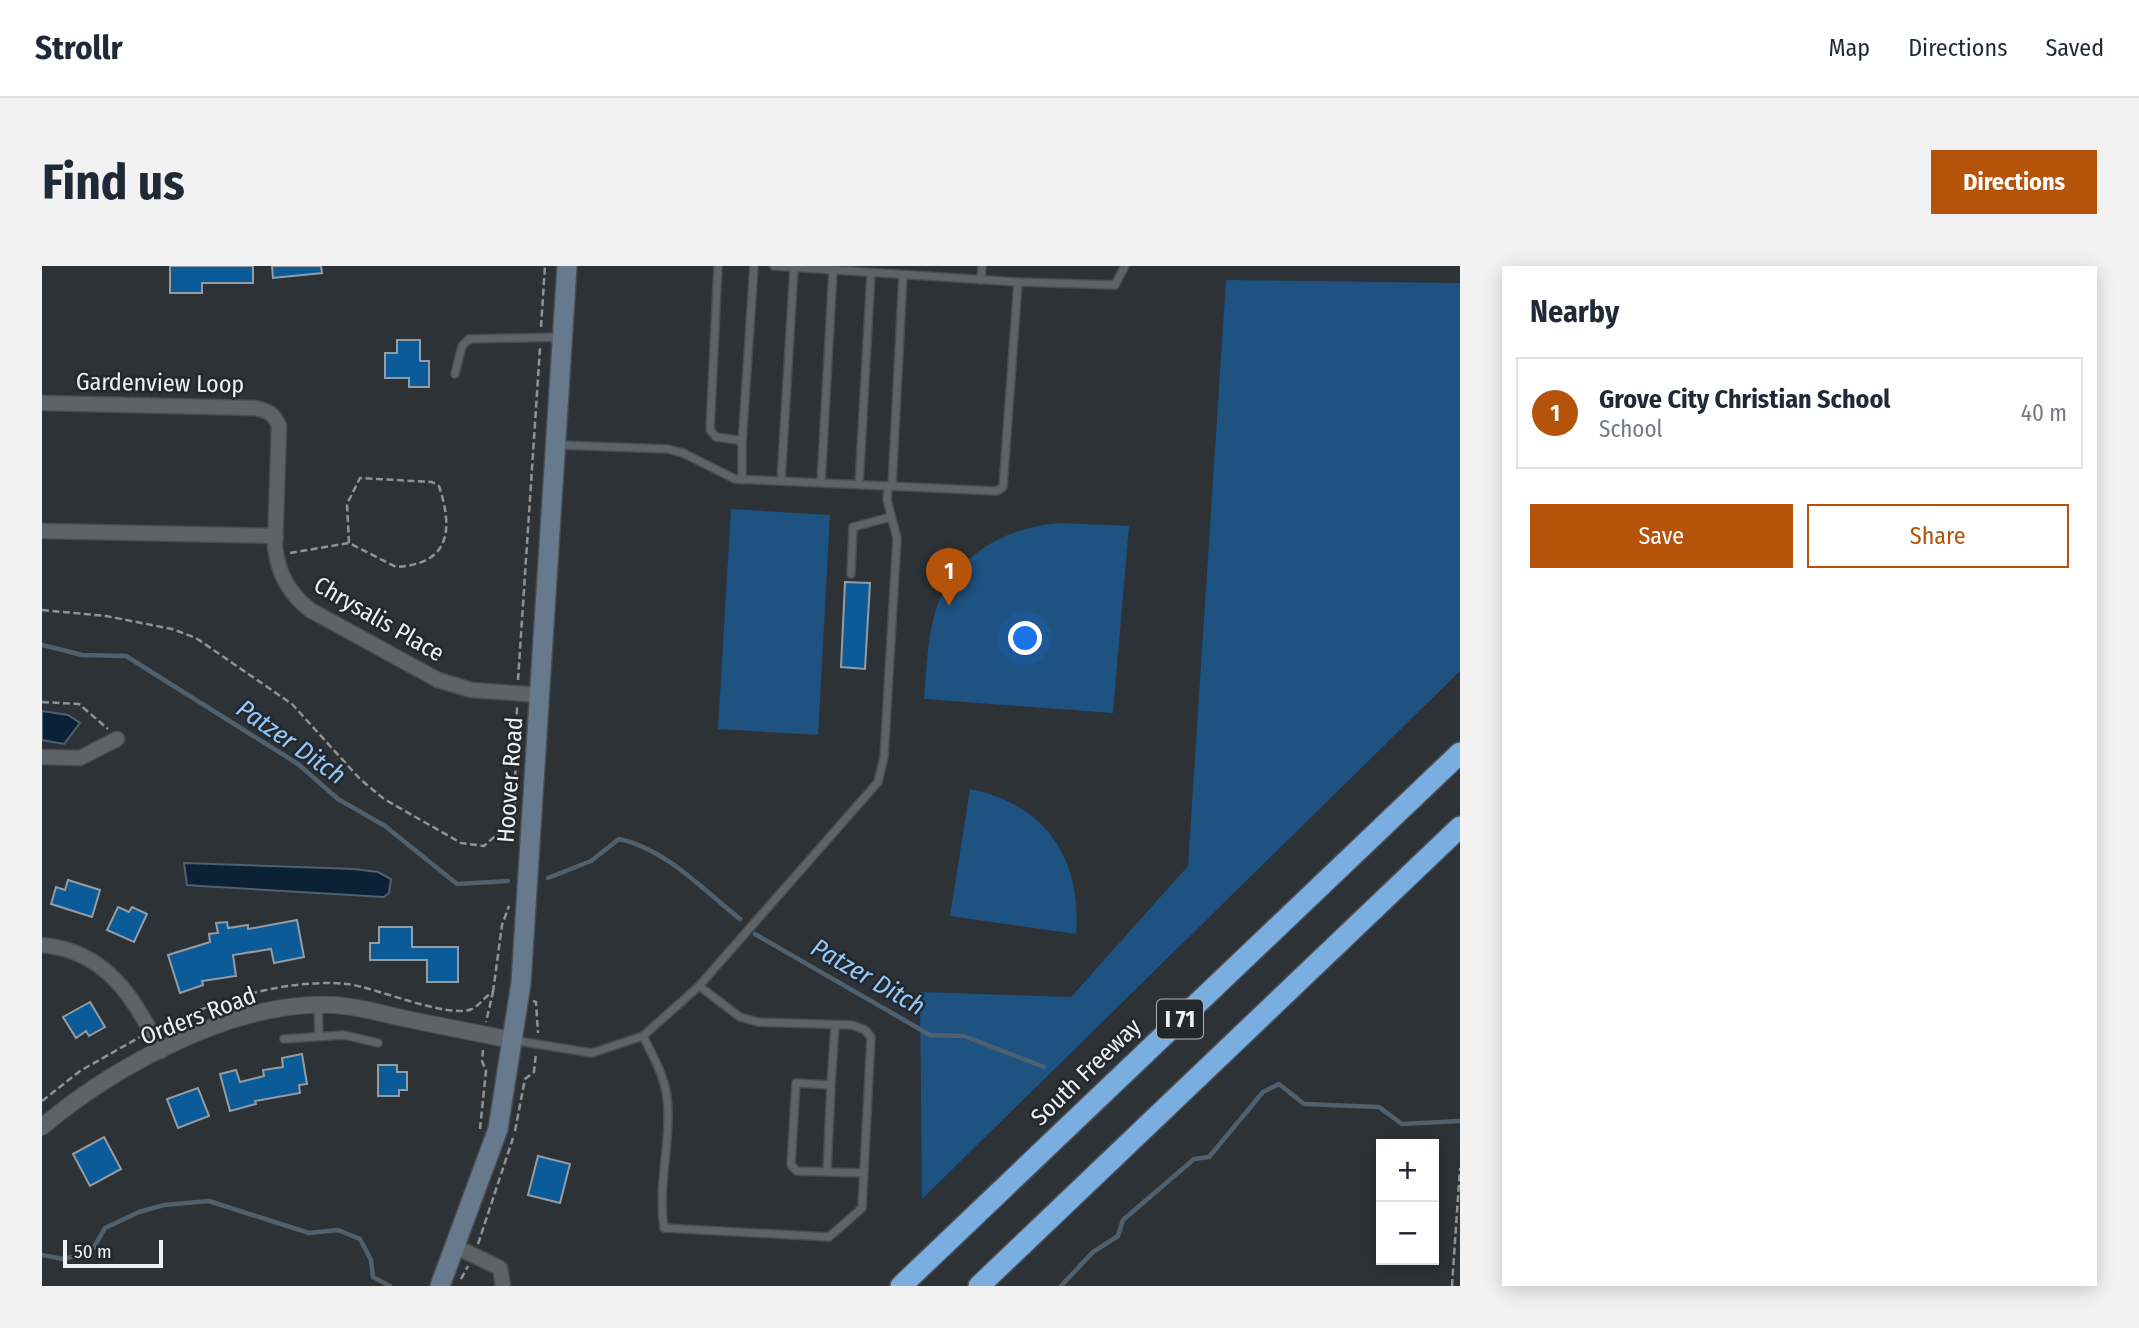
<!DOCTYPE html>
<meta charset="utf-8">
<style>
:root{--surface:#fff;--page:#f2f2f3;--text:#1f2937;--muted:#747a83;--line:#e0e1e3;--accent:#b45309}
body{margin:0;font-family:"Fira Sans Condensed",sans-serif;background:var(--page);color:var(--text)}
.controls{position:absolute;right:21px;bottom:21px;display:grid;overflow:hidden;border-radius:0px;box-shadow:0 4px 18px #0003}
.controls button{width:63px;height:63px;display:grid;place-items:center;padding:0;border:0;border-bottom:2px solid var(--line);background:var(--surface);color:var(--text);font:35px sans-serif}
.scale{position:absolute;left:21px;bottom:18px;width:100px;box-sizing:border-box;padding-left:7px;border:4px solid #eff2f5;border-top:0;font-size:19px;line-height:24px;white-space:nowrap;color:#eff2f5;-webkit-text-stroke:5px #23282c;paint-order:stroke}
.you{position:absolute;left:984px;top:373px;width:24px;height:24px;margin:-18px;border:5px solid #fff;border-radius:50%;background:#1a73e8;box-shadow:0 0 0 10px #1a73e833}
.badge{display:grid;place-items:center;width:46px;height:46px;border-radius:50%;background:var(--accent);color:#fff;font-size:23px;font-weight:700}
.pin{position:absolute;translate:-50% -58px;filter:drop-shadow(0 2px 4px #0008)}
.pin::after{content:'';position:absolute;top:37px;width:24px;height:21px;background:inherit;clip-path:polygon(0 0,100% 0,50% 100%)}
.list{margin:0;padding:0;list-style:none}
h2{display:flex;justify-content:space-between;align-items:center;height:91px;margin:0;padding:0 28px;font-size:30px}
h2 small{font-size:23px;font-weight:400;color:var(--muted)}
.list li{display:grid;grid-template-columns:46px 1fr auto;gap:21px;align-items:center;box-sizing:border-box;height:112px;margin:0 14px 14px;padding:0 14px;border:2px solid var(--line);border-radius:0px}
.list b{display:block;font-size:26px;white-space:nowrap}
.list p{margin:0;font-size:23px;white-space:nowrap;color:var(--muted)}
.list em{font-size:23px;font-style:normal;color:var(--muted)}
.actions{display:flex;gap:14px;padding:21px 28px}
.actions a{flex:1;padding:16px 0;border:2px solid var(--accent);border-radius:0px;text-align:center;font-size:24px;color:var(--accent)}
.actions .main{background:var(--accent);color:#fff}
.map{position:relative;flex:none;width:1418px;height:1020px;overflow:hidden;border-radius:0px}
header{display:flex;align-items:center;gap:42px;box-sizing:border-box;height:98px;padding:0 35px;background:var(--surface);border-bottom:2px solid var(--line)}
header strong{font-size:33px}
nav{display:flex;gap:38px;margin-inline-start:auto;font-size:24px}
.intro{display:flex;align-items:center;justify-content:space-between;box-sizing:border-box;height:168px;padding:0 42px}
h1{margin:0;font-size:49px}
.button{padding:18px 32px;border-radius:0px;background:var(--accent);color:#fff;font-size:24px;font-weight:700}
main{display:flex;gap:42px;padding:0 42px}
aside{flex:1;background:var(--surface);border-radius:0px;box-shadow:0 4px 18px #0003}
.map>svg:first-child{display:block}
</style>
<header>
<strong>Strollr</strong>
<nav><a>Map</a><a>Directions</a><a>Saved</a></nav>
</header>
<div class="intro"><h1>Find us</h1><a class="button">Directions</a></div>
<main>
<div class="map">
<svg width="1418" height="1020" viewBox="0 0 1418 1020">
<rect width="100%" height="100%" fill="#2d3236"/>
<path fill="#1e5281" d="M1184,14L1418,17V405L880,933L878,726L1029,731L1146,600Z
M689,243L788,249L776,469L676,463Z
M1019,257L1087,260L1071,447L882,433C885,402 885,367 896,338C916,287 967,260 1019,257Z
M928,523C1004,538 1040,593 1034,668L908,650Z"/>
<path fill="#0b2135" stroke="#4f606f" stroke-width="2" d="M0,445L26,449L38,457L22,478L0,474Z
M142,597L312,603L336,606L349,613L347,627L342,631L158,620L145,619Z"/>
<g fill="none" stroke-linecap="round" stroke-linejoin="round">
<path stroke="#4f606f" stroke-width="4.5" d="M0,379L40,389L84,390L256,498L296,533L343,560L415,618L466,615
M506,612L549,595L577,573C624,583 660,623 698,653
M713,668L888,769L922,770L1002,801
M0,989L21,993L49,986L63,962L97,946L122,939L167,935L267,967L296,964L318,973L329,994L331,1011L348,1020
M1019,1020L1051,986L1076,970L1081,954L1152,893L1167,891L1221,826L1237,818L1262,838L1337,841L1360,858L1418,855"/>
</g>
<path fill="#0c5b99" stroke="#969ca2" stroke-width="2" d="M128,0H211V17H160V27H128Z
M230,0H279L280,7L231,12Z
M355,74H378V95H387V121H367V112H343V87H355Z
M803,316L828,317L823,403L799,401Z
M26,614L58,624L50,651L9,638L14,621L23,624Z
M76,641L87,646L90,641L105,648L92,676L65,664Z
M255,654L262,691L232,697L229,683L191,689L194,710L160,715L161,719L138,727L126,689L168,676L167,668L176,667L174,657L185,656L186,662L206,659V663Z
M337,661H370V681H416V716H385V694H328V677H337Z
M48,736L63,761L47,770L44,765L34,772L21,751Z
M260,788L265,818L257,819L258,827L213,835L214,838L188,845L178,808L194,804L198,816L222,810L221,804L241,801L240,792Z
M336,799H355V806H365V824H357V830H336Z
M156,822L167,850L136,862L125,833Z
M62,871L79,903L48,920L31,888Z
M496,890L528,898L518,937L486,929Z"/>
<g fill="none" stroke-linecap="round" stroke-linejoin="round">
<defs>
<path id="service" d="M676,0L668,164L674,171L696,174L700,178V214
M732,0L976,16L1073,19L1083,0
M939,14L940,0
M413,108L420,80L427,73L520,71
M700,178L712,0
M515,179L626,183L641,187L693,213L955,225L961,221L976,16
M739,215L752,2
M779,217L791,4
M817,219L829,7
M850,220L861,9
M809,308L811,261L849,251
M276,740L277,768
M793,759L789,819L754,817L749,899L755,905L821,907
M601,770C611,790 622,809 625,831C630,875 615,919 622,962L787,971L820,942L829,771L823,764L810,759L716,756L698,751L657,720
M242,773L302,769L336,777
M470,774L550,787L601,770L657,720L836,516L842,491L855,272L845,234L846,220
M785,906L789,819"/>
<path id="minor" d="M0,137L213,142C226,145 232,147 237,160L233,282C237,309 247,327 268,344L396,414L429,424L498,429
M0,265L234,270
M0,491L38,492L75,473
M0,679C65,685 92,732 119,785
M414,981L458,1002L461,1020"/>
<path id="tertiary" d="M0,861C72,800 193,734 291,739C317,740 344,749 370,754C403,761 436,767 470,774"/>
<path id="secondary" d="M398,1020L456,863L479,717L525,0"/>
<path id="motorway" d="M859,1020L1418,487
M937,1020L1418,561"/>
</defs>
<use href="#service" stroke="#494d52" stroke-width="10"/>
<use href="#minor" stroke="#494d52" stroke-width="17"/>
<use href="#tertiary" stroke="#494d52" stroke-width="18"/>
<use href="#secondary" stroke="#494d52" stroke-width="22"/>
<use href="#motorway" stroke="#494d52" stroke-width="24"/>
<path stroke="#8f9396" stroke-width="2.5" stroke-dasharray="7 3.5" stroke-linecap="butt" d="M499,61L503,0
M248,287L307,277L354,301C409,298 411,263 397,220L390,216L318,212L305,238L307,277
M0,344L64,350L130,363L154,372L250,438L318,513L342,533L419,577L442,580L471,554
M476,414L498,82
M0,436L37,438L66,463
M472,564L475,441
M451,726L460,659L467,640
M491,735L494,736L496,767
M120,761C174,734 245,712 306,718C335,722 406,753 430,743C438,739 443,730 451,726L444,756
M0,835L38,805L98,771
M438,863L444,805L440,795L441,784
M473,865L483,813L492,806L494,787
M436,978L471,872
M419,1013L426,1000
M1410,1020L1418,902"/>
<use href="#service" stroke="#5e6369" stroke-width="7"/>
<use href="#minor" stroke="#5e6369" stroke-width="14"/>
<use href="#tertiary" stroke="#5e6369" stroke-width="16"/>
<use href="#secondary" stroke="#66798d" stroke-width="19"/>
<use href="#motorway" stroke="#7aade0" stroke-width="21"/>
</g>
<g text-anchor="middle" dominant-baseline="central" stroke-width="5" stroke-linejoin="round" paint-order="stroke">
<rect fill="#23282c" stroke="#b2b5b9" stroke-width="2" x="1115" y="733.5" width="46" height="39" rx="5"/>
<g font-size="23" font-weight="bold" fill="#eff2f5">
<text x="1138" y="753">I 71</text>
</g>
<g font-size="24" fill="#eff2f5" stroke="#23282c">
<text transform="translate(118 117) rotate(1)">Gardenview Loop</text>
<text transform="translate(337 353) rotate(30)">Chrysalis Place</text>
<text transform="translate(468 514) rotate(-86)">Hoover Road</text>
<text transform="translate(156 750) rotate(-21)">Orders Road</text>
<text transform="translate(1044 806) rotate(-44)">South Freeway</text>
</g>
<g font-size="26" font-style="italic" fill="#95c8fc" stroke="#23282c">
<text transform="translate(249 476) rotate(35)">Patzer Ditch</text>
<text transform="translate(826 711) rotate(30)">Patzer Ditch</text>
</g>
</g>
</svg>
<div class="controls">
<button>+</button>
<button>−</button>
</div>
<div class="scale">50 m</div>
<div class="you"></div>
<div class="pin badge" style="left:907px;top:340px">1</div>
</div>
<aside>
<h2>Nearby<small></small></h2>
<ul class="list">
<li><span class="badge">1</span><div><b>Grove City Christian School</b><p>School</p></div><em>40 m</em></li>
</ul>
<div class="actions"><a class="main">Save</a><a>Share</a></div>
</aside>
</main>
